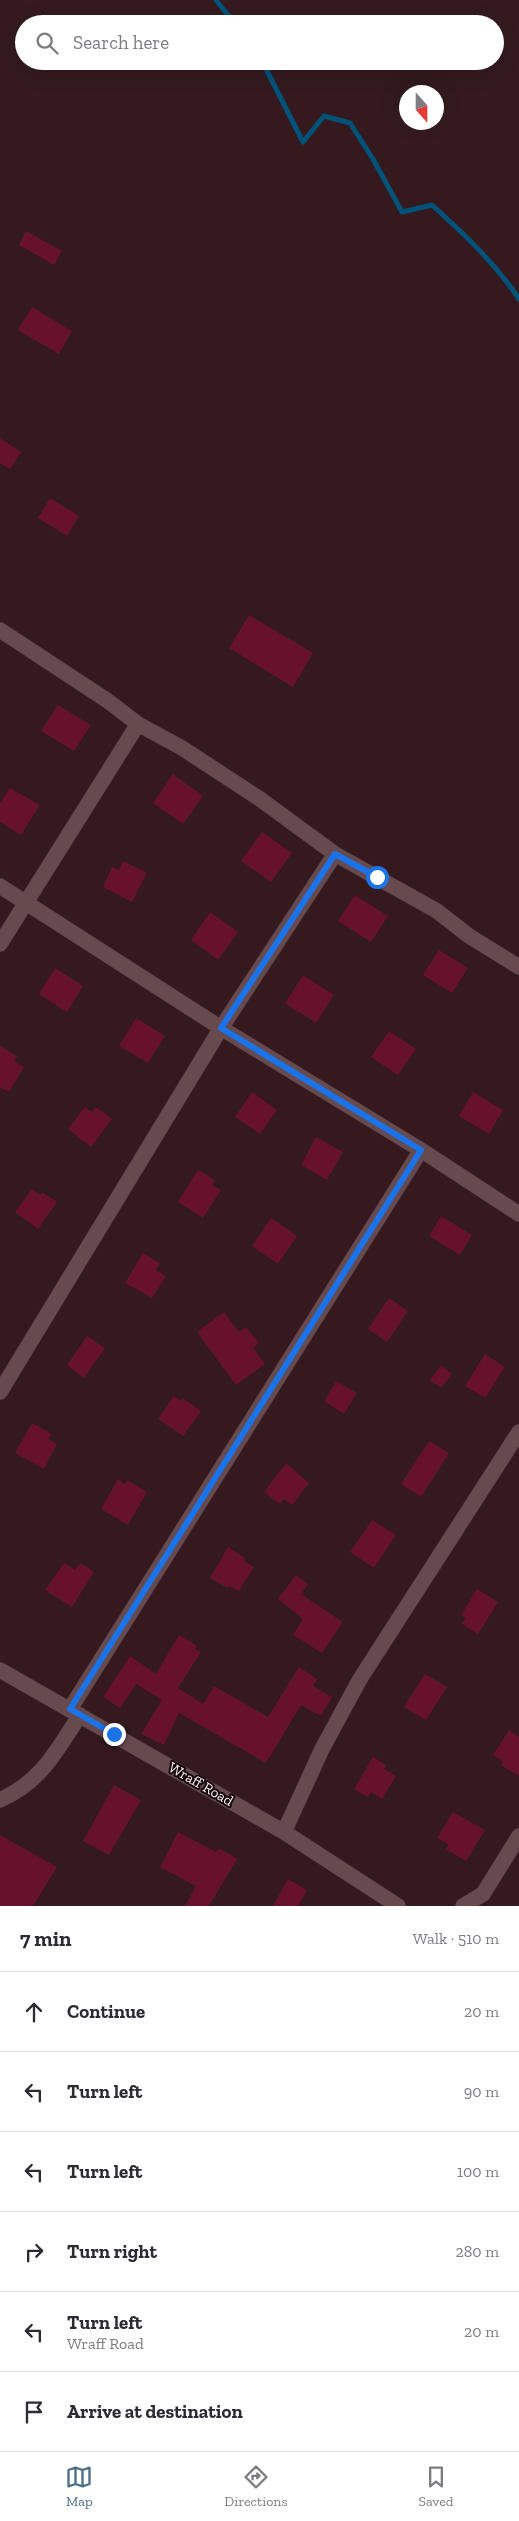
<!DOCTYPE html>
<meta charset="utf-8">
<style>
:root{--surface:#fff;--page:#f2f2f3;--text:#2b2b33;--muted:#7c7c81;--line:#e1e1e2;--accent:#4a6e8a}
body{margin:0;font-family:"Zilla Slab",serif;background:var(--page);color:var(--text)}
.compass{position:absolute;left:399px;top:85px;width:45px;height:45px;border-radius:50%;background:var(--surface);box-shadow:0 5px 20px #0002;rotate:159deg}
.stop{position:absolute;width:15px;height:15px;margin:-11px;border:4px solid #1a73e8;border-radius:50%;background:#fff}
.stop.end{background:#1a73e8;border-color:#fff;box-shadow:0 1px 5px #0008}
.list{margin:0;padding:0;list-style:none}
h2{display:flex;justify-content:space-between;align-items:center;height:65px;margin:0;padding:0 20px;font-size:21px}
h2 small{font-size:16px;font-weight:400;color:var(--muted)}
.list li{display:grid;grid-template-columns:32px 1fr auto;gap:15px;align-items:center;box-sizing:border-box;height:80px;padding:0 20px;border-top:1px solid var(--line)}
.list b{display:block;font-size:19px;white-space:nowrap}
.list p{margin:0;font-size:16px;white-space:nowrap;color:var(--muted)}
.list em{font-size:16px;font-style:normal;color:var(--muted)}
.icon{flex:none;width:28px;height:28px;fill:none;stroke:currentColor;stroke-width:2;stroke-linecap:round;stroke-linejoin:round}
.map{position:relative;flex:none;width:519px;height:1906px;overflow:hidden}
.search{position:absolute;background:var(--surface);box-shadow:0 5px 20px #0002;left:15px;right:15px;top:15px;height:55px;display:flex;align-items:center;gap:12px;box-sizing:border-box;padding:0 18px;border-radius:28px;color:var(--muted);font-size:19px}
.sheet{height:545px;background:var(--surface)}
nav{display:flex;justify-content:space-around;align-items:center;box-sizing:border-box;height:70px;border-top:1px solid var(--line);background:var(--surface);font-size:14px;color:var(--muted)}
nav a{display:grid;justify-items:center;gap:2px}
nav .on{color:var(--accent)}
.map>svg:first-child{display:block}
</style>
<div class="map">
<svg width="519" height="1906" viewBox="0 0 519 1906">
<rect width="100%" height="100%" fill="#341a1f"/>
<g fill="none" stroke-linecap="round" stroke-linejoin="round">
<path stroke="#005279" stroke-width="5" d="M216,0L235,24
M262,61L303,142L324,116L350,123L373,159L402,212L432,205C464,234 495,263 519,299"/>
</g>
<path fill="#66122a" d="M26,231L62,251L54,265L19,245Z
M32,307L72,331L59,354L18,330Z
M0,438L21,452L10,469L0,463Z
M50,498L79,516L67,536L38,518Z
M249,615L313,653L293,687L229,648Z
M58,705L91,725L74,751L41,731Z
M173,774L203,796L183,824L153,803Z
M10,788L40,805L21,835L0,822V803Z
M262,832L292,853L271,882L241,861Z
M123,861L147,873L132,902L103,887L112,867L119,870Z
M355,895L388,916L371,942L338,921Z
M210,912L238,932L218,960L191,940Z
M439,950L468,968L452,993L423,975Z
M55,968L83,986L67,1012L39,994Z
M303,975L334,995L316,1023L285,1003Z
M136,1018L165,1036L148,1063L119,1046Z
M389,1031L416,1049L398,1075L371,1057Z
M0,1046L17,1056L14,1061L24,1067L9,1092L0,1087Z
M252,1092L277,1110L260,1134L235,1117Z
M473,1092L503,1110L489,1134L459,1116Z
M85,1107L92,1112L96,1107L112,1119L91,1147L68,1129Z
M316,1137L343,1152L327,1180L301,1165Z
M198,1170L215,1180L212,1185L221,1190L203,1218L178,1202Z
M32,1189L40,1195L42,1192L57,1202L38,1229L15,1212Z
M441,1216L472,1235L460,1255L429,1236Z
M271,1218L297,1236L278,1264L252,1246Z
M143,1253L160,1263L156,1270L166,1276L152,1298L125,1283Z
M389,1298L408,1311L387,1342L368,1329Z
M224,1312L239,1332L246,1327L259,1343L253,1348L265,1364L236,1385L197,1332Z
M87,1336L105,1348L84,1378L67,1365Z
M485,1354L505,1367L485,1398L465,1386Z
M441,1365L452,1374L441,1388L430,1380Z
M336,1381L357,1393L344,1414L324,1401Z
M174,1396L181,1401L183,1398L201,1411L183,1436L158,1419Z
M32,1423L52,1434L48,1439L57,1444L44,1469L15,1453Z
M429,1441L449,1453L421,1497L401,1484Z
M286,1463L309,1483L292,1505L284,1499L280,1504L264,1492Z
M118,1479L125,1484L127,1480L147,1492L128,1525L101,1509Z
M372,1520L396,1535L374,1568L350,1552Z
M228,1547L245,1558L244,1561L254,1567L239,1591L229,1586L228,1588L210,1578Z
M64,1563L75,1570L80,1563L94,1572L72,1607L45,1590Z
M296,1575L308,1584L301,1594L343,1622L322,1653L293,1635L303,1619L278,1599Z
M477,1589L498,1602L478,1634L462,1624L466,1618L461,1615Z
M179,1635L197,1646L195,1649L201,1652L178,1688L203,1704L214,1686L268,1717L299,1667L317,1679L313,1686L332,1697L321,1716L301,1705L266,1763L179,1713L164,1745L141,1734L162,1700L136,1684L120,1708L103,1697L130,1656L156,1674Z
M425,1674L447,1687L426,1720L404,1707Z
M509,1730L519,1737V1776L501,1765L503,1761L493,1755Z
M373,1757L386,1765L384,1769L396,1776L382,1799L371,1792L368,1797L354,1789Z
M114,1785L141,1800L109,1855L83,1841Z
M453,1812L485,1830L466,1861L446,1849L448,1844L437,1838Z
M178,1832L216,1852L219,1848L237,1859L209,1906H185L196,1886L160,1867Z
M0,1835L57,1867L33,1906H0Z
M288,1879L307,1890L298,1906H273Z"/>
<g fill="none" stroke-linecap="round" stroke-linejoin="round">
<defs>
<path id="minor" d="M0,630L108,701L138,724L182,748L260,799L335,854L437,911L469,936L519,967
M0,886L221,1028L421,1150L519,1214
M0,944L138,724
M0,1392L221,1028L335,854
M0,1670L284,1832L398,1906
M70,1709L421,1150
M0,1800C42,1781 56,1751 80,1715
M284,1832L322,1749L360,1679L519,1432
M463,1906L483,1894L519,1836"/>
</defs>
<use href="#minor" stroke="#4c383b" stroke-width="16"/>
<use href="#minor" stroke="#674a4e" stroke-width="15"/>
</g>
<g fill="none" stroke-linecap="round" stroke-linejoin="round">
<path stroke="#1a73e8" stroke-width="6" d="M114,1734L70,1709L421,1150L221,1028L335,854L377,877"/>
</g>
<g text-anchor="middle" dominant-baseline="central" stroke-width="4" stroke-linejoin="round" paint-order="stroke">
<g font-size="15" fill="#fdeef0" stroke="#14090a">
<text transform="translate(201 1784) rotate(30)">Wraff Road</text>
</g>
</g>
</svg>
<svg class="compass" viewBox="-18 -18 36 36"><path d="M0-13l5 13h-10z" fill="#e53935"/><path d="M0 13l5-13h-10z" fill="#7c7c81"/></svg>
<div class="stop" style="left:377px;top:877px"></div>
<div class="stop end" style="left:114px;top:1734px"></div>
<div class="search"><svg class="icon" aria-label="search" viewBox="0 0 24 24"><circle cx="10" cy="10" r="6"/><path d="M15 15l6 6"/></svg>Search here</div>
</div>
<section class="sheet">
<h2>7 min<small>Walk · 510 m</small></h2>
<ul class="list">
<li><svg class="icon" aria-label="ahead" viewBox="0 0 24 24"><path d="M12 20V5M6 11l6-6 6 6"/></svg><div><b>Continue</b></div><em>20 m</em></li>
<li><svg class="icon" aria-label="left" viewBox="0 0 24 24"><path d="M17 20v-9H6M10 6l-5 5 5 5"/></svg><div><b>Turn left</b></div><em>90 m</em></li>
<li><svg class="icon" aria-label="left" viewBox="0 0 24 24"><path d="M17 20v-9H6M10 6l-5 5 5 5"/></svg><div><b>Turn left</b></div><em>100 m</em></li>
<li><svg class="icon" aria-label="right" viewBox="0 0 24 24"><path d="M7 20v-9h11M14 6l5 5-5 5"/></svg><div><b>Turn right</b></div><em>280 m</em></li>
<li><svg class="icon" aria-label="left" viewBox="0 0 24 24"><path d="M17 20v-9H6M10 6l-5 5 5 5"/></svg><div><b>Turn left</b><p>Wraff Road</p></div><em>20 m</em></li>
<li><svg class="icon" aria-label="arrive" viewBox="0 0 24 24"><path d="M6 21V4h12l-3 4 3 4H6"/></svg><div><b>Arrive at destination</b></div></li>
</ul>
</section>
<nav>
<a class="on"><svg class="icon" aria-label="map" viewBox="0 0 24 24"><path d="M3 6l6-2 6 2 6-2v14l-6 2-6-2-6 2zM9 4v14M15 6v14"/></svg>Map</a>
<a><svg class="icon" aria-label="directions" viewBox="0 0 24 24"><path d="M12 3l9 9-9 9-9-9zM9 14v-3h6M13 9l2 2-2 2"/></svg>Directions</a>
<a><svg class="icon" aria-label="saved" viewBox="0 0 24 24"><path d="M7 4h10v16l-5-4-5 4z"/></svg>Saved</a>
</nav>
